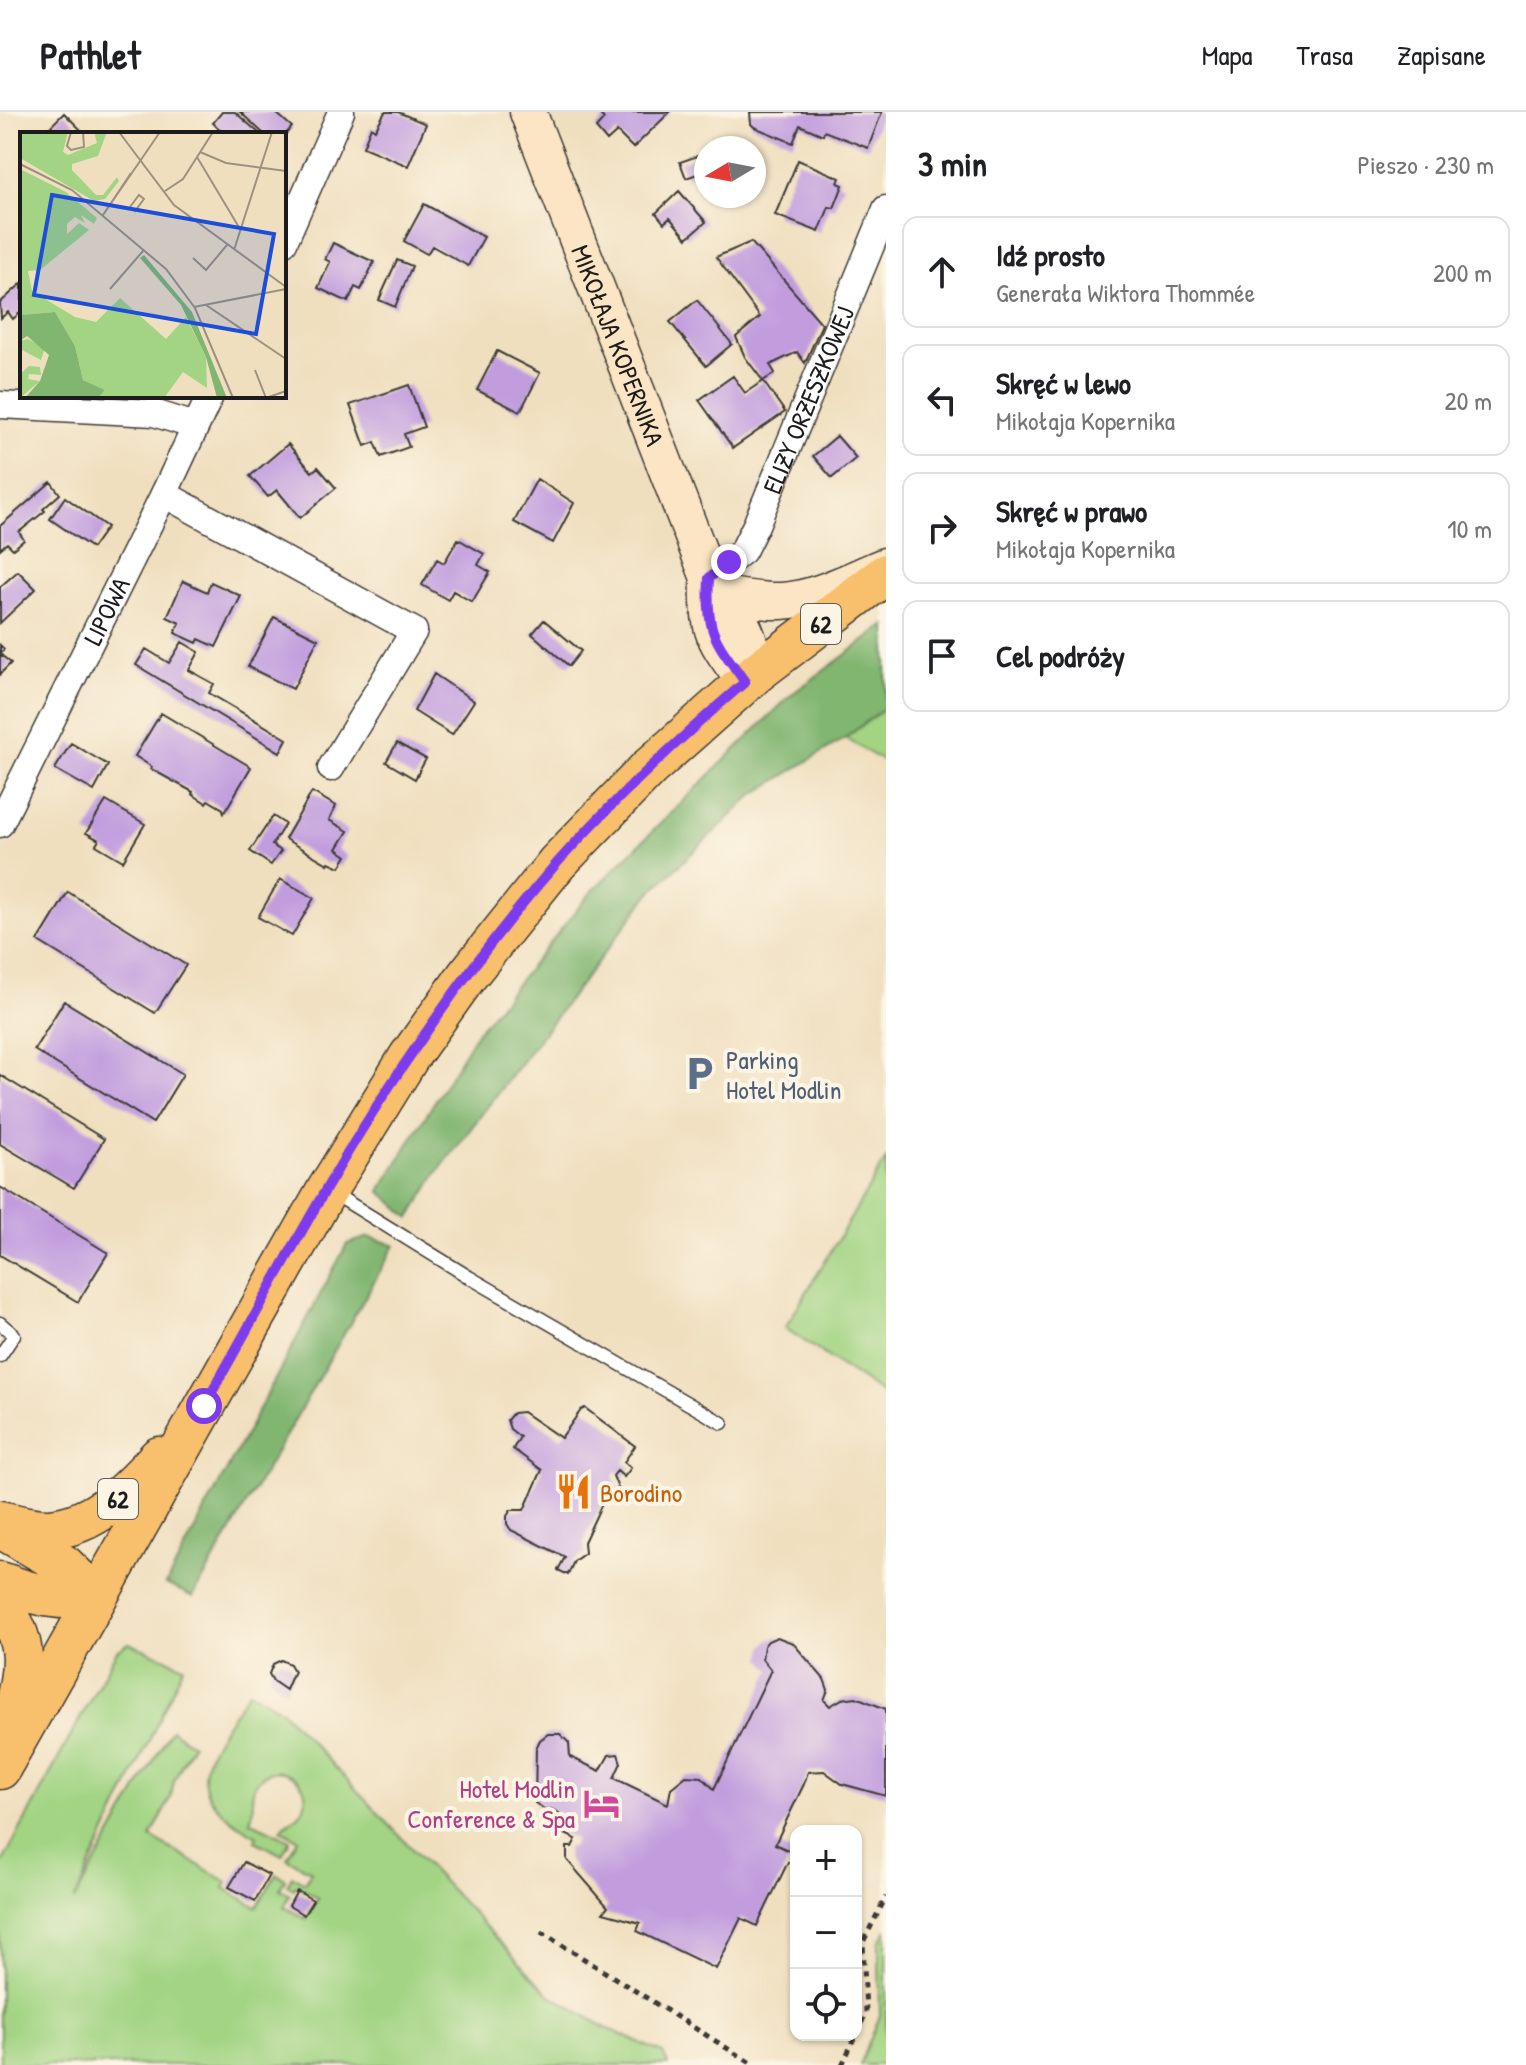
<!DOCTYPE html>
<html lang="pl">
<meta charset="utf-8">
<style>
:root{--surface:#fff;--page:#f2f2f2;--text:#202124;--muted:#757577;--line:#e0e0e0}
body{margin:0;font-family:"Patrick Hand",sans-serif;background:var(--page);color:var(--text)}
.controls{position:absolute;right:24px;bottom:24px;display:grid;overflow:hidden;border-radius:16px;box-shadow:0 2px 6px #0004}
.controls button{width:72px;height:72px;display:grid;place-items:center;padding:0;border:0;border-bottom:2px solid var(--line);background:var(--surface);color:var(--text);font:40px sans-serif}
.compass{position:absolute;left:694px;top:24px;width:72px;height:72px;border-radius:50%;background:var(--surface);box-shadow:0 2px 6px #0004;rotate:260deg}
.stop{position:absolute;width:24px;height:24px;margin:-18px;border:6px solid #7c3aed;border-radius:50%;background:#fff}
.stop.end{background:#7c3aed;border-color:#fff;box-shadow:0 2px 8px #0008}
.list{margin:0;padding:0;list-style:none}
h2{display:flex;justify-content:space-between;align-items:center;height:104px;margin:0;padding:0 32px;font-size:34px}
h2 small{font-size:26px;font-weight:400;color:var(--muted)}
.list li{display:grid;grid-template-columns:52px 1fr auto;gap:24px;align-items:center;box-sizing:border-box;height:112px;margin:0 16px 16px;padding:0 16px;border:2px solid var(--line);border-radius:16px}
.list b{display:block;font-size:30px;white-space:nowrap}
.list p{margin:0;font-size:26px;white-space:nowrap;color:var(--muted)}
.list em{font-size:26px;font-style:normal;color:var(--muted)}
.icon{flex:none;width:44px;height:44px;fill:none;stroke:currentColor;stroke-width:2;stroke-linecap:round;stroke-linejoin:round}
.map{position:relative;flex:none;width:886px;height:1953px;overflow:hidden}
header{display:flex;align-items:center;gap:48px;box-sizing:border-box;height:112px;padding:0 40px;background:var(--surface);border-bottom:2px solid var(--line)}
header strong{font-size:38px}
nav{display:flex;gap:44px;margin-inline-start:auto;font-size:28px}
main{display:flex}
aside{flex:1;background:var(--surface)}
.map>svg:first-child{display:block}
</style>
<header>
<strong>Pathlet</strong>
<nav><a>Mapa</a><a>Trasa</a><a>Zapisane</a></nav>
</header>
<main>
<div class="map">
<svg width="886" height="1953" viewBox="0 0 886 1953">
<rect width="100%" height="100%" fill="#fcf5e5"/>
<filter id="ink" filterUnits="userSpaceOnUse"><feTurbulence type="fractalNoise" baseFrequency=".0125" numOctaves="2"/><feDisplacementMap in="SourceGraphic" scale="16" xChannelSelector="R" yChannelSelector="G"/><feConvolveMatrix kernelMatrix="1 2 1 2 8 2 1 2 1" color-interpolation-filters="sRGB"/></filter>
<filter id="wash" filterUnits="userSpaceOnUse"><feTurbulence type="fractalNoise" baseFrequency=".006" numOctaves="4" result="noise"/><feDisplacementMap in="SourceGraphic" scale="32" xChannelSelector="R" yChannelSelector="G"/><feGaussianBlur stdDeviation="1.8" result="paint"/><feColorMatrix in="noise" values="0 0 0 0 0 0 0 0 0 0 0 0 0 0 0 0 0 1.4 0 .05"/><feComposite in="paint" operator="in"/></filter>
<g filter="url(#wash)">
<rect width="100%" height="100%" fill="#f0dfbf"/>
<path fill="#a2d483" stroke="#5f7850" stroke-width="2" d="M886,595V651L845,626Z
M886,1047V1284L785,1216Z
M129,1531L184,1554L74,1789L171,1618L192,1632L174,1668L171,1685L151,1725L227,1770L224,1776L257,1795L276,1762L285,1767L280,1777L290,1783L284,1795L306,1807L318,1786L296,1773L294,1777L287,1773L292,1764L305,1771L311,1759L287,1746L298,1727L281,1718C287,1708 298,1708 303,1697C317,1667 271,1644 255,1673C248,1686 257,1693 250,1709L290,1728L282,1743L255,1729L257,1724C171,1677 206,1643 249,1579L281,1598L549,1882L606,1916L663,1941L668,1953H0V1755L116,1540Z
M886,1819V1953H860L880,1904L879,1831Z"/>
<path fill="#81b671" stroke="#4e6946" stroke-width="2" d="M886,513V595L845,626L753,683L650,781L437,1061L410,1106L380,1079L477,920L593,778L792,582Z
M369,1125L395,1133L193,1485L166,1472L347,1132Z"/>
<g id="blocks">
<path fill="#c19dde" d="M222,0H235L260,22H225L213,11Z
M240,0H275L292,15L284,24V22H264Z
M385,0H398L426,12L408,54L363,35L371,15L375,18Z
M598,0H670L633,36L617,20L607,29L596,16L604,7Z
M750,0H882L868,36L824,19L823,23L800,13L793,31L754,15L751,12Z
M64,1L85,22H43Z
M706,41V59L686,66L680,50Z
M798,48L840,66L838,71L843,73L834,96L829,95L819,120L775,103Z
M679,79L706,110L687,126L670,106L664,111L656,101Z
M424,92L484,125L468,154L432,134L427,142L404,129Z
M751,130L822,212L805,251L797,240L770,253L775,261L763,269L745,245L736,225L760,205L716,145Z
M333,131L374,150L361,178L355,175L348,190L318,176L330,150L325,147Z
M397,148L412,154L395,195L379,188Z
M22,171V199L13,207L8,200L1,206L0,191Z
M697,188L732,232L706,254L670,210Z
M497,239L540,261L520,300L477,278Z
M733,264L745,281L763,269L785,300L733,336L699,288Z
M409,273L424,315L404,322L409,335L381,345L375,330L365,334L350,293Z
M837,324L856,346L832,366L813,344Z
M288,332L312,360L318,355L336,376L300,406L277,378L268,385L250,364Z
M537,367L574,391L553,431L514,410Z
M51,370L60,382L43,397L45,399L19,420L24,428L13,437L7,431L0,437V414Z
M65,385L107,415L92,436L50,407Z
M458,427L484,442L478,453L490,460L472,490L453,479L448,488L422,473L437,447L444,451Z
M18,459L36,477L0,511V475Z
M183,469L207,480L211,470L241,484L216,535L199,527L197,531L175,521L180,511L167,505Z
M274,505L318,527L293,577L248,555Z
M544,508L581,539L569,554L532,522Z
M182,530L199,540L189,558L214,572L209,581L287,627L280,640L136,553L146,537L169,551Z
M0,533L4,537L0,542L11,551L0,562Z
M434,562L474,589L452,623L414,599Z
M161,601L251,655L224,701L223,697L208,688L206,691L192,682L193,680L151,657L152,655L135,644Z
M71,631L108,653L94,679L55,657Z
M397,631L426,647L415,667L386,650Z
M312,680L336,694L329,708L348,719L337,737L347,744L340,755L329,750L328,752L285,727Z
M106,689L145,712L123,749L96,733L99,728L86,721Z
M273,704L285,712L272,733L281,739L271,753L250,739Z
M280,767L314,786L292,824L258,805Z
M68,780L186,853L155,901L38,829Z
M64,889L183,962L153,1011L34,938Z
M0,963L104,1027L74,1076L0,1032Z
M0,1075L108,1141L78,1190L0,1143Z
M585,1296L635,1334L624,1350L631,1356L624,1365L617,1359L613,1364L618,1376L613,1384L605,1385L584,1430L585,1441L574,1449L568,1463L558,1458L565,1445L511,1418L507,1412V1404L511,1398H524L542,1358L513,1337L520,1325L510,1317L507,1308L513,1301L523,1300L561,1326L581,1298Z
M777,1525L793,1531L824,1567L828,1578L824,1588L830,1594L842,1587L856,1585L886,1597V1684L842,1672L824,1659L808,1660L804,1672L775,1732L796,1742V1748L794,1752L788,1750L757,1814L741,1806L716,1857L637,1819L640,1811L603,1801L608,1795L567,1748V1735H572L576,1727L552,1716L559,1701L551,1697L549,1700L535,1691L536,1636L540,1628L548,1622H560L569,1631L570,1645L600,1659L609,1643L618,1642L621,1651L614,1666L668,1692L671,1676L686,1664L702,1665L714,1677L771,1558L762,1547L764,1534L768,1529Z
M281,1548L290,1552L294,1559L286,1578L273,1569L269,1562L273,1552Z
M244,1750L269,1763L255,1789L229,1775Z
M297,1779L313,1788L304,1803L289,1794Z"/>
</g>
</g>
<g filter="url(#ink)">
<use href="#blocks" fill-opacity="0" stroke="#3c3934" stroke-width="2"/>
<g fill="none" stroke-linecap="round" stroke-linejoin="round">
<defs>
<path id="lane" d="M333,1081L469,1165L722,1311
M0,1211L14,1223L0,1244"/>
<g id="street">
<path d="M284,130L341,0"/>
<path d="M0,293L154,301L195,314"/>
<path d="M164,382L414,519L331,656"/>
<path id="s1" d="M709,466L743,439L756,413L886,97"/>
<path id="s2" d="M0,712L164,382L210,284"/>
</g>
<g id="secondary">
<path id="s3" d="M528,0L709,466C736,498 750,518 756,561"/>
<path d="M709,466C707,522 714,526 745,570"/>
<path d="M724,483C742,486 762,490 781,489C817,487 852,467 885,454"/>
</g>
<path id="primary" d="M0,1409C16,1412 33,1418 50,1417C97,1413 129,1377 159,1345
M4,1418L64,1453L97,1485
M0,1470C37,1483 56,1490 97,1485
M0,1493C36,1534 19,1569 10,1617
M0,1657L327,1078L409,945L466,865L557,751L649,656L756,561L886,462"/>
</defs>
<use href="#lane" stroke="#3c3934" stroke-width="15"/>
<use href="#street" stroke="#3c3934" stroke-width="29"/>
<use href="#secondary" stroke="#3c3934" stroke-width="39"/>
<use href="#primary" stroke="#3c3934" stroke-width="43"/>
<path stroke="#3c3934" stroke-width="5" stroke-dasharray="6 6" stroke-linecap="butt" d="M541,1820L754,1953
M856,1922L866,1901L863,1830L886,1785
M842,1953L856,1923"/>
<use href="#lane" stroke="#fff" stroke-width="12"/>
<use href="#street" stroke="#fff" stroke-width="26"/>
<use href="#secondary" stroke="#fce5c4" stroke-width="36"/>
<use href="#primary" stroke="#f8bf6c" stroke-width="40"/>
</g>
</g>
<g fill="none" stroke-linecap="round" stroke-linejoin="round" filter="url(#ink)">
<path stroke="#7c3aed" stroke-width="10" d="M204,1294C271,1177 333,1055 410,944C455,877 504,811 557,751C615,686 679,627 745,570C714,526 706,522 709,466L729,450"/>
</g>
<defs>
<symbol id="parking-bare" viewBox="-9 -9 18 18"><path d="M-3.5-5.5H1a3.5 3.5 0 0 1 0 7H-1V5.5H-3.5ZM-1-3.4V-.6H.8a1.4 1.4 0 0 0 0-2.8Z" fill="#5c6f8a" stroke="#fcf5e5" stroke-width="2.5" paint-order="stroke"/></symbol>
<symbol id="restaurant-bare" viewBox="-9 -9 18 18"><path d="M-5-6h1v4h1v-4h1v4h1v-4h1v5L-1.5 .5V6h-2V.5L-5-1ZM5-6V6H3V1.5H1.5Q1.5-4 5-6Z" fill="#e8710a" stroke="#fcf5e5" stroke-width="2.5" paint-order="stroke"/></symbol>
<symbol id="hotel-bare" viewBox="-9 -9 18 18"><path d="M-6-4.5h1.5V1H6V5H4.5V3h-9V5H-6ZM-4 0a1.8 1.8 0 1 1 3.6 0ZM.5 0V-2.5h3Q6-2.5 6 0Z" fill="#d1479c" stroke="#fcf5e5" stroke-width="2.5" paint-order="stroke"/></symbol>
</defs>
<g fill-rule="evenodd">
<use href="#parking-bare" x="674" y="936" width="51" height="51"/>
<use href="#restaurant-bare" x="548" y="1354" width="51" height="51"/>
<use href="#hotel-bare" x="576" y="1666" width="51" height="51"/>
</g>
<g text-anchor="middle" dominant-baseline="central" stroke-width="8" stroke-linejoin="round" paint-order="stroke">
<g fill="#fcf5e5" stroke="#5f5d58" stroke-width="2">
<rect x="801" y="492" width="40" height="40" rx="6"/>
<rect x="98" y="1367" width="40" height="40" rx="6"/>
</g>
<g font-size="24" font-weight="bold" fill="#1c1c1c">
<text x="821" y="512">62</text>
<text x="118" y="1387">62</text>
</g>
<g font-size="26" fill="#1c1c1c" stroke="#fcf5e5">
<text stroke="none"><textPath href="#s3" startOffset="250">MIKOŁAJA KOPERNIKA</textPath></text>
<text stroke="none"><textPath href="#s1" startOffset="208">ELIZY ORZESZKOWEJ</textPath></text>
<text stroke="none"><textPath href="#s2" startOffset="238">LIPOWA</textPath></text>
</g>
<g font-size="26" fill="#4e5e75" stroke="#fcf5e5" text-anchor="start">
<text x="726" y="947">Parking<tspan x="726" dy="30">Hotel Modlin</tspan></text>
</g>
<g font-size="26" fill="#c56008" stroke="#fcf5e5" text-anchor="start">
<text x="600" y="1380">Borodino</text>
</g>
<g font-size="26" fill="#b23c85" stroke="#fcf5e5" text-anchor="end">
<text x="575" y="1676">Hotel Modlin<tspan x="575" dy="30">Conference &amp; Spa</tspan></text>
</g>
</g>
<g transform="translate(20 20)">
<rect width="266" height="266" fill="#f0dfbf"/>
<path d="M0,0H48L43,20L48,23L77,11L74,0H87L78,24L52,32V38L76,63H83L97,45L99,49L85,67L74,69L0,26ZM0,37L46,60L77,86L74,92L61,83L65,91L55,85L47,92V102L59,91L69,98L20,138L8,139L12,159L55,185L76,190L100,166L146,207L166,185L186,225L187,256L163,240L144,266H78L85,258L63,248L55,214L35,180L0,183ZM8,207L25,216L21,228L0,217V209ZM9,234L20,235L21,243L9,242L8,247L20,249L0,266V242Z" fill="#a2d483"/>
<path d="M124,123L172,180L207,266H197L186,225L161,173L120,126ZM35,180L55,214L63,248L85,258L78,266H5L20,249L29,223L7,204L0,209V183Z" fill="#81b671"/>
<path fill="none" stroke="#9b917e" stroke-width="2" d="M51,0L47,14L51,18L64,15L63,0M99,0L154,73L266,155M180,20L206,31L266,39M177,25L220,97M0,32L52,58L146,137L175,176L213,266M145,59L163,47L193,0M119,63L124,67L115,79L110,75ZM83,83L140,0M83,83L111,41M214,118L252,0M173,126L186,138L207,113M90,157L123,119M186,173L266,227M174,175L266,157M235,238L246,266L266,259"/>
<path fill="#1d4ed8" fill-opacity="0.15" stroke="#1d4ed8" stroke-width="4" d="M32,63L254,102L236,202L14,163Z"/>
<rect width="266" height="266" fill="none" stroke="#1c1c1c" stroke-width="4"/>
</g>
</svg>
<div class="controls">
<button>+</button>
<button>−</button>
<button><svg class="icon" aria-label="locate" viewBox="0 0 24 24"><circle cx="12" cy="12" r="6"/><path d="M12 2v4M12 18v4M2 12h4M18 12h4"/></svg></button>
</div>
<svg class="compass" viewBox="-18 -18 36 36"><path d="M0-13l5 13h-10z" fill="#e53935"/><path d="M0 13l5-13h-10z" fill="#757577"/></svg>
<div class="stop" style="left:204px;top:1294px"></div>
<div class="stop end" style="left:729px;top:450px"></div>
</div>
<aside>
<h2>3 min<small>Pieszo · 230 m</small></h2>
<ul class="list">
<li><svg class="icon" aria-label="ahead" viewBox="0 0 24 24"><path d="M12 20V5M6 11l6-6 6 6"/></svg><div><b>Idź prosto</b><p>Generała Wiktora Thommée</p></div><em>200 m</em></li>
<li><svg class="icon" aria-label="left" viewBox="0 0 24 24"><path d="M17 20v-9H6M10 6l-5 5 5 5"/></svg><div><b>Skręć w lewo</b><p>Mikołaja Kopernika</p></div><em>20 m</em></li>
<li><svg class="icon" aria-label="right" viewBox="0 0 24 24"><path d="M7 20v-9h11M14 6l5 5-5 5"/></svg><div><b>Skręć w prawo</b><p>Mikołaja Kopernika</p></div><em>10 m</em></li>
<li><svg class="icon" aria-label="arrive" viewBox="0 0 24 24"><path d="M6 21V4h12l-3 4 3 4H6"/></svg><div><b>Cel podróży</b></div></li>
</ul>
</aside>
</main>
